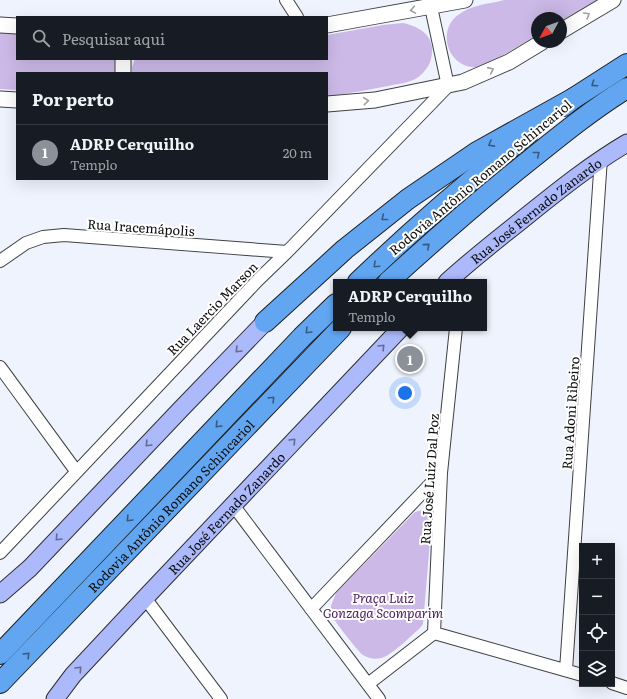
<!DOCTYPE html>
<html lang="pt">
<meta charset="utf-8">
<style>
:root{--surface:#171b24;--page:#242831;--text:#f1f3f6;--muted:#9ea1a6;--line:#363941;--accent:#8c9099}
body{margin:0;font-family:Literata,serif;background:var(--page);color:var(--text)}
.controls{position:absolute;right:12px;bottom:12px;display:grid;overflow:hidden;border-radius:0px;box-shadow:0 4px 16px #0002}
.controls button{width:36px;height:36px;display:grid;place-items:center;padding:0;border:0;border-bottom:1px solid var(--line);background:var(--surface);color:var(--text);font:20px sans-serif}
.compass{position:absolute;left:531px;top:12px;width:36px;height:36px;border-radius:50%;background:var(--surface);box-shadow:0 4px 16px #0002;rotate:229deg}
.you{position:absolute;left:405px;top:393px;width:14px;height:14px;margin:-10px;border:3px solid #fff;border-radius:50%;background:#1a73e8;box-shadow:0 0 0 6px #1a73e833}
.badge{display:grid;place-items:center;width:26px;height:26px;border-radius:50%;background:var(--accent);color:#fff;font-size:13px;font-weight:700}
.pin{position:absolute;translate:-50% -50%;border:2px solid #fff;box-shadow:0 1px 4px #0006}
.popup{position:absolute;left:333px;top:279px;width:154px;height:52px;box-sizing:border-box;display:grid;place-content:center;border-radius:0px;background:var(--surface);filter:drop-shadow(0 1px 3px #0005);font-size:13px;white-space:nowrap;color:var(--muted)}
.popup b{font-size:15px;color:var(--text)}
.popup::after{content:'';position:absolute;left:50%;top:100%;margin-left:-8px;border:8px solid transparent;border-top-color:var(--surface)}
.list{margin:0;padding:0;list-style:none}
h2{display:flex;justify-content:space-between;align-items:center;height:52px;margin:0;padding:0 16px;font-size:17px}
h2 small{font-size:13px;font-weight:400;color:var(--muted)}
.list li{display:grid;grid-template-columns:26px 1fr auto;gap:12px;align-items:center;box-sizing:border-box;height:56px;padding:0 16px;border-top:1px solid var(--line)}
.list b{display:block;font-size:15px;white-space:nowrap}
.list p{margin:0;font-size:13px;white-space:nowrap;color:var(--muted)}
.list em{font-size:13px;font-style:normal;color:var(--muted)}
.icon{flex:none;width:22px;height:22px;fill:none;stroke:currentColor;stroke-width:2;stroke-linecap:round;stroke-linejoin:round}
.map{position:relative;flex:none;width:627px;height:699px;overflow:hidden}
.search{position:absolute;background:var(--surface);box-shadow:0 4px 16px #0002;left:16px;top:16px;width:312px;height:44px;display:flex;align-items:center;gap:10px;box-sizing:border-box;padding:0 14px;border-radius:0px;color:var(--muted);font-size:15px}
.panel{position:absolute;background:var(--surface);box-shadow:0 4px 16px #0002;left:16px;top:72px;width:312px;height:108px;border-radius:0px}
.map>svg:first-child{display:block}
</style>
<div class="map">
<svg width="627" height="699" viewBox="0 0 627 699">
<rect width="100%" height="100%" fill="#eef3fe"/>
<path fill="#ccb9e8" d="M504,0H597L561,21V18H537V35L483,67C476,68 467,67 462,64C444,54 441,27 458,15C470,5 489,4 504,0Z
M403,23C416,26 430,32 432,47C433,60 428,70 417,78C409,83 397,84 388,86C367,90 347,94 327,96V73H132V67L135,59H327V35L383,25Z
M0,33L17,34V59H117L116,73H17V90L0,89Z
M422,510L428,513L432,517L423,624L420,628C411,636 391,656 381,658C375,660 368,658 363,655C359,653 332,618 331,614C329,607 334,599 336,593L415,512Z"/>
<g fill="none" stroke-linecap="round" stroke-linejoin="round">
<defs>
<path id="minor" d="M286,0L297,17
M0,261L26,243L43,237L64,235L287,252
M0,367L76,471
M233,505L379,699
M0,553L257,281L287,252L448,86L431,7
M145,598L221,699
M311,609L441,473
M434,633L441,473L456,328
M566,670L601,158
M612,683L627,688
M368,684L434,633L582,675"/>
<path id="tertiary" d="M0,25L17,26
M327,25L465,0
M561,31L613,0
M123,59V73
M0,99L17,100
M327,104L375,100L463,82L509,62L542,42"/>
<g id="secondary">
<path id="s1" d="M447,282C470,261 494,242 518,223C553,195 588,166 627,143"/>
<path d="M0,594L30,568L181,409L265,322"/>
<path id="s2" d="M55,699L73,675L145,598L401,328"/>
</g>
<g id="trunk">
<path d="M564,106L574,98L627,64"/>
<path d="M358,282C412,230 469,181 528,134"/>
<path d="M388,282C434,240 482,198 531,159C562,134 593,109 627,88"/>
<path d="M265,322L345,249L408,199L477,152L574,98"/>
<path d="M0,654L302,337L336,304"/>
<path id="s3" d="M0,683L341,328"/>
</g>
</defs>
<use href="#minor" stroke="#404040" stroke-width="14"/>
<use href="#tertiary" stroke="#404040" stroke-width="17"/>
<use href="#secondary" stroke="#2f2f2f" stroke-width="19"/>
<use href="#trunk" stroke="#1e1e1e" stroke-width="22"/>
<use href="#minor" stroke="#fff" stroke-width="12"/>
<use href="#tertiary" stroke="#fff" stroke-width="15"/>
<use href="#secondary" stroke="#acbafc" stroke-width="17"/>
<use href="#trunk" stroke="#62a6f2" stroke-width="20"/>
</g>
<defs><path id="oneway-chevron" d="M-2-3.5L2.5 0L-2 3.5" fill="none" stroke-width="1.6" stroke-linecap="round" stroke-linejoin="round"/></defs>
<g stroke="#9e9e9e">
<use href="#oneway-chevron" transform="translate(413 10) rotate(170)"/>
<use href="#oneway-chevron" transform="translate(587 15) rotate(-31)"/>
<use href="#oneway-chevron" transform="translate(491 70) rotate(-24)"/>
<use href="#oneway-chevron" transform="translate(366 101) rotate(-5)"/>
</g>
<g stroke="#385a80">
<use href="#oneway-chevron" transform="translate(594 84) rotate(146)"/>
<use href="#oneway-chevron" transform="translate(491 144) rotate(151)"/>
<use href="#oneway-chevron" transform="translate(537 154) rotate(-39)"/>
<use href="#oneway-chevron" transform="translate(384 218) rotate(142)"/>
<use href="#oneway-chevron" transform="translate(427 246) rotate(-41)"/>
<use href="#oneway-chevron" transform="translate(376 265) rotate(137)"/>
<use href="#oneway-chevron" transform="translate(308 331) rotate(135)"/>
<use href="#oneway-chevron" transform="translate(272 399) rotate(-46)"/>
<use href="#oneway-chevron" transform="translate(218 425) rotate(134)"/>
<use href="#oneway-chevron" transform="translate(129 519) rotate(134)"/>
<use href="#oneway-chevron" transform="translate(27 655) rotate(-46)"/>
</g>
<g stroke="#646c90">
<use href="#oneway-chevron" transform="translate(382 347) rotate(-46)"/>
<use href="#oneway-chevron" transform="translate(238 350) rotate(134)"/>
<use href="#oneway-chevron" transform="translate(293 441) rotate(-46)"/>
<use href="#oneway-chevron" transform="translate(148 444) rotate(134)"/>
<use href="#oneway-chevron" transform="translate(58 538) rotate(134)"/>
<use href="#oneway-chevron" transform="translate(79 669) rotate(-47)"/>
</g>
<g text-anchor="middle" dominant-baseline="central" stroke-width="4" stroke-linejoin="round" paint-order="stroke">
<g font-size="13" fill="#0d0d0d" stroke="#fff">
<text transform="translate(480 177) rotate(-40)">Rodovia Antônio Romano Schincariol</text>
<text stroke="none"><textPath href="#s1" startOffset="114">Rua José Fernado Zanardo</textPath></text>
<text transform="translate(141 227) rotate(4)">Rua Iracemápolis</text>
<text transform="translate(212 308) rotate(-46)">Rua Laercio Marson</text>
<text transform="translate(570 413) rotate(-86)">Rua Adoni Ribeiro</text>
<text transform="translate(429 479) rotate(-86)">Rua José Luiz Dal Poz</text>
<text stroke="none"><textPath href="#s3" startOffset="246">Rodovia Antônio Romano Schincariol</textPath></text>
<text stroke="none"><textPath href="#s2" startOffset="253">Rua José Fernado Zanardo</textPath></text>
</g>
<g font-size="13" font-style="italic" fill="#502063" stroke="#fff">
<text x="383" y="597">Praça Luiz<tspan x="383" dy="15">Gonzaga Scomparim</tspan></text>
</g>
</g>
</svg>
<div class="controls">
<button>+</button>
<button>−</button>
<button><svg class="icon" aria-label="locate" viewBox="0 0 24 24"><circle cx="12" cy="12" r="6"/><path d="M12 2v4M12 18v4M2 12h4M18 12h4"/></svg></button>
<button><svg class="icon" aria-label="layers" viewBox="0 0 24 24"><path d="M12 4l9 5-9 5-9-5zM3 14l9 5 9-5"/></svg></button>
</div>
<svg class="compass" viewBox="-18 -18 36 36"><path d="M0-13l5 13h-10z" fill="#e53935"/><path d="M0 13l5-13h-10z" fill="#9ea1a6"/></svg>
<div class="you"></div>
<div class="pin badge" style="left:410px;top:359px">1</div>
<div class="popup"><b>ADRP Cerquilho</b>Templo</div>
<div class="search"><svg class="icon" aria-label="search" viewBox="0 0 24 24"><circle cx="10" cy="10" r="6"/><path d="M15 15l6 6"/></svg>Pesquisar aqui</div>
<section class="panel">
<h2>Por perto<small></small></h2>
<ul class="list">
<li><span class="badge">1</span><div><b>ADRP Cerquilho</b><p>Templo</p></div><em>20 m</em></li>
</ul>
</section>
</div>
